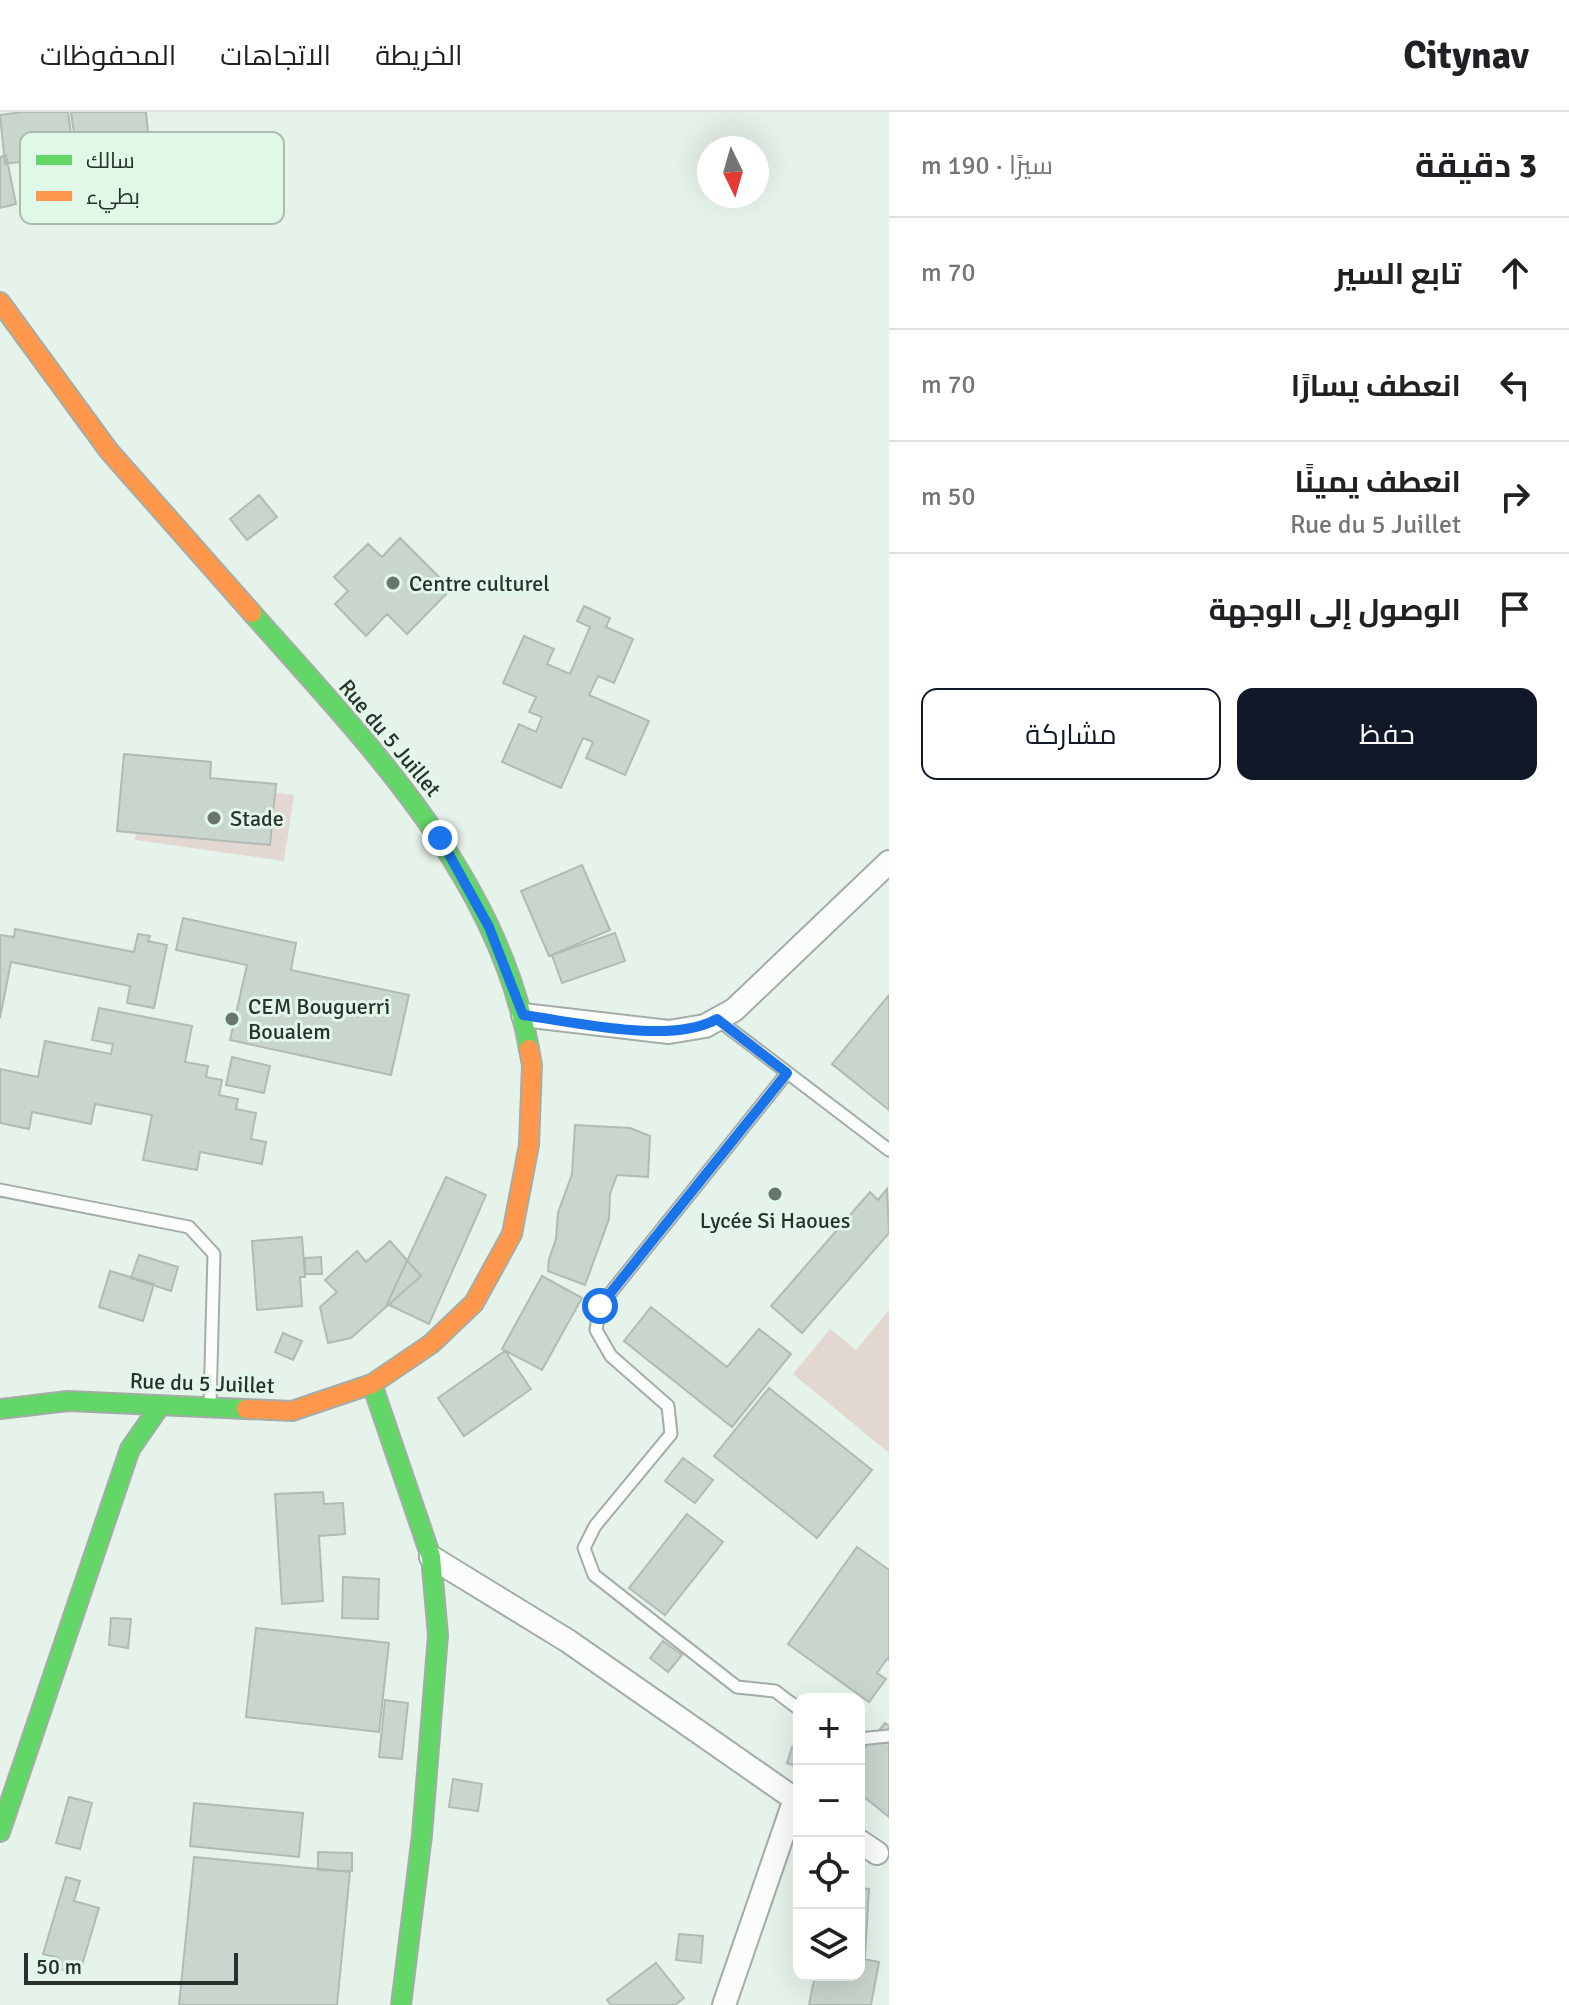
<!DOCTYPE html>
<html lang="ar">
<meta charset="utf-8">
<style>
:root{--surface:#fff;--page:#f2f2f2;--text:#202124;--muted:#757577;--line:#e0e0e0;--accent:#111827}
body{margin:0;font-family:Signika,Cairo,sans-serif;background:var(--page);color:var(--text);direction:rtl}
.controls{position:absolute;right:24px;bottom:24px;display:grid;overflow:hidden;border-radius:16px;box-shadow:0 8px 32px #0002}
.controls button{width:72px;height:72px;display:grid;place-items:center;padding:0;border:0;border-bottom:2px solid var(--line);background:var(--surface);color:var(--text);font:40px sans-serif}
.compass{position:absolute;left:697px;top:24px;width:72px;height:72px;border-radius:50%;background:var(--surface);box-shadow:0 8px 32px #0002;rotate:175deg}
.scale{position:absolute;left:24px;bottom:20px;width:214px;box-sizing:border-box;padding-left:8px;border:4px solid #28312b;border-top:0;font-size:22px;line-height:28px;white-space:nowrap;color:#28312b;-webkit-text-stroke:6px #e1f8e8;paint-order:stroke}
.stop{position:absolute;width:24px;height:24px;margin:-18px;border:6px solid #1a73e8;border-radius:50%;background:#fff}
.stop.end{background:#1a73e8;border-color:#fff;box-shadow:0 2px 8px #0008}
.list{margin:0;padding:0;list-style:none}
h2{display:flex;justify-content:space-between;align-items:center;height:104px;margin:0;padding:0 32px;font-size:34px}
h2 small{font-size:26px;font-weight:400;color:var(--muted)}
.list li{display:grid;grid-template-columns:52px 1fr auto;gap:24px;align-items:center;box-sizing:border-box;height:112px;padding:0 32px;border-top:2px solid var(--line)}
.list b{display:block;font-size:30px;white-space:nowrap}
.list p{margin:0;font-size:26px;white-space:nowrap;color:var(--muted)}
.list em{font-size:26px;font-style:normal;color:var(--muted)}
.actions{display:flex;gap:16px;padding:24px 32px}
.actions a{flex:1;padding:18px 0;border:2px solid var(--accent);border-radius:16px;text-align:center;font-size:28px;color:var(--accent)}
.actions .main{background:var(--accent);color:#fff}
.icon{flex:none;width:44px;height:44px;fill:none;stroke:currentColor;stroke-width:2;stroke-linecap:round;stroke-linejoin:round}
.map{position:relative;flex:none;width:889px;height:1893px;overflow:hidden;direction:ltr}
header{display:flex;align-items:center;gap:48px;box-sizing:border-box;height:112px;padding:0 40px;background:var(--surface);border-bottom:2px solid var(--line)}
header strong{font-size:38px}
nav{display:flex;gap:44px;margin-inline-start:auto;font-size:28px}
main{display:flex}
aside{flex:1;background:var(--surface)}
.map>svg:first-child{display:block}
</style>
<header>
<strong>Citynav</strong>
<nav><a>الخريطة</a><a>الاتجاهات</a><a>المحفوظات</a></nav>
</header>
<main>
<aside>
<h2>3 دقيقة<small>سيرًا · 190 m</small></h2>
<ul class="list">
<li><svg class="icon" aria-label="ahead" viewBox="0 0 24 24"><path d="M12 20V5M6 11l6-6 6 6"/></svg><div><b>تابع السير</b></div><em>70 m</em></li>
<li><svg class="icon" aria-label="left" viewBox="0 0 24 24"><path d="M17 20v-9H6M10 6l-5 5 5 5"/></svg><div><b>انعطف يسارًا</b></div><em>70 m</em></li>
<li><svg class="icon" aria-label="right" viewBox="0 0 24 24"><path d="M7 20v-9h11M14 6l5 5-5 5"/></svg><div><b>انعطف يمينًا</b><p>Rue du 5 Juillet</p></div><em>50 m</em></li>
<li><svg class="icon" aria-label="arrive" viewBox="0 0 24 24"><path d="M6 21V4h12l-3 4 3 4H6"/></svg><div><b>الوصول إلى الوجهة</b></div></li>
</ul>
<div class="actions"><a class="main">حفظ</a><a>مشاركة</a></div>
</aside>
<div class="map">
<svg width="889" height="1893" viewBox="0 0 889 1893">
<rect width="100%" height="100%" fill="#e6f3ea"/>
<path fill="#e3d8d1" d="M145,662L294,683L284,749L135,728Z
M889,1198V1341L793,1262L830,1217L856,1238Z"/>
<path fill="#c9d6cd" stroke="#b1bbb4" stroke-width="2" d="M23,0H68L74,43L5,52L0,3Z
M71,0H146L148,20L117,24L121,51L79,57Z
M6,43L16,92L0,96V45Z
M259,383L277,405L247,428L230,407Z
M400,426L451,477L407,522L387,502L366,524L335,492L348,479L334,465L368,432L382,445Z
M584,494L610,506L606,515L633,527L614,571L598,564L589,583L649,609L625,663L586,646L593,630L583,626L561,676L502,650L519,612L536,620L542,605L529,600L536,585L503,571L524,524L554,537L547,552L570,562L590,515L577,509Z
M124,642L211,650L210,666L276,672L270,733L117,719Z
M582,753L610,818L549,844L521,779Z
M183,806L296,831L291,858L409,883L391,963L230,928L247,853L176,838Z
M15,817L134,840L138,822L150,824L148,829L167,833L154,896L127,891L130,874L11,850L0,906V823L14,825Z
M615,821L625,849L562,871L552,843Z
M889,883V998L832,952Z
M99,896L192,914L185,950L208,954L206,965L222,968L219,983L238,987L236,997L256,1001L251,1027L266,1030L262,1052L200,1040L197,1058L143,1048L152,1003L95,992L91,1012L32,1000L29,1017L0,1011V957L38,965L45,929L111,942L113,932L92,928Z
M232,945L270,954L264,981L226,973Z
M575,1013L630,1016L650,1024L648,1065L617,1063L610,1082L609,1107L585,1173L548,1159L549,1147L556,1127L558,1101L572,1062Z
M446,1065L486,1083L429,1212L387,1192Z
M887,1077L889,1121L802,1221L771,1194L870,1080L878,1088Z
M302,1125L305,1165H300L302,1194L257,1198L252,1129Z
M390,1129L421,1164L351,1226L328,1231L320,1195L337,1180L325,1168L357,1139L366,1150Z
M139,1143L178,1155L171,1179L131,1166Z
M321,1145L322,1162H305V1146Z
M110,1159L154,1172L143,1209L99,1195Z
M542,1164L582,1186L542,1258L502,1237Z
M651,1195L727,1255L759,1217L791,1242L732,1315L624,1229Z
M283,1221L302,1229L293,1248L275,1240Z
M505,1239L531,1277L464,1324L438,1286Z
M769,1276L872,1358L817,1426L714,1344Z
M683,1346L713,1368L695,1391L665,1369Z
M323,1380L324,1392L343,1391L345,1422L319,1424L323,1489L282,1492L275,1382Z
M687,1402L723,1430L665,1503L629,1476Z
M857,1435L889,1458V1548L887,1547L877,1561L886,1567L869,1590L788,1532Z
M343,1465L379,1467L378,1507L342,1506Z
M111,1506L131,1507L128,1536L109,1533Z
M256,1516L389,1531L379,1620L246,1605Z
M663,1529L682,1543L668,1560L650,1546Z
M385,1588L408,1591L402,1647L379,1645Z
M885,1611L889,1614V1705L859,1681V1643Z
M792,1635L799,1637V1655L787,1651Z
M453,1667L482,1672L478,1699L449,1695Z
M69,1685L92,1691L80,1737L56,1731Z
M194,1691L303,1701L299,1745L190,1734Z
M318,1740L352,1741V1759L318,1758Z
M194,1745L350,1760L337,1893H179Z
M66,1765L80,1769L74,1789L99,1796L79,1863L56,1856L59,1846L43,1842Z
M859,1776L869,1777L865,1844H859Z
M679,1822L703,1824L701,1851L676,1848Z
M859,1846L879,1850L871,1893H809L815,1863H859Z
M656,1851L684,1886L675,1893H611L607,1888Z"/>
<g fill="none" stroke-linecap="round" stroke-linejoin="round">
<defs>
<path id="lane" d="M717,907L889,1038
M787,961L600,1194L596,1218L611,1244L668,1294L671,1322L595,1414L584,1436L594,1463L737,1575L775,1579L799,1597
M0,1078L189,1115L214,1142L210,1292
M859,1627L889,1624"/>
<path id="street" d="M523,903L669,920L705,914L734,898L889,750
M431,1445L568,1529L799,1690
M859,1729L877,1741
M724,1893L795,1687"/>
<path id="fast" d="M252,501C365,629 498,762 529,937
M372,1272L431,1445L438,1523L422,1723L401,1893
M0,1297L68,1289L246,1297
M0,1720L130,1337L160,1294"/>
<path id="slow" d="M0,190L109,339L252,501
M246,1297L292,1299L372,1272L431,1232L474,1191L512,1122L529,1033L532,953L529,937"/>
</defs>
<use href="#lane" stroke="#a3ada6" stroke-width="15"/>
<use href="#street" stroke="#a3ada6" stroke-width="26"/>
<use href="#fast" stroke="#a3ada6" stroke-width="22"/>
<use href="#slow" stroke="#a3ada6" stroke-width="22"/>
<use href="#lane" stroke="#fbfdfc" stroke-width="11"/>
<use href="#street" stroke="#fbfdfc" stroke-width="22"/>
<use href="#fast" stroke="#63d668" stroke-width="18"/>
<use href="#slow" stroke="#ff974d" stroke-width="18"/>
</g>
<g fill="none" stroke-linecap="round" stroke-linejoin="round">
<path stroke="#1a73e8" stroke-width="10" d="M440,726L489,815L523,903C576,910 670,933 717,907L787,961L600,1194"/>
</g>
<g fill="#6a756e" stroke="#e1f8e8" stroke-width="3">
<circle cx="393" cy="471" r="8"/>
<circle cx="214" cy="706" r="8"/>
<circle cx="232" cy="907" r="8"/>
<circle cx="775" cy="1082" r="8"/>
</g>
<g text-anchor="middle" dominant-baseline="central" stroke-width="6" stroke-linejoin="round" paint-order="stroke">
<g font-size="22" fill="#28312b" stroke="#e1f8e8" text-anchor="start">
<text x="409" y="471">Centre culturel</text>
<text x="230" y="706">Stade</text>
<text x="248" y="894">CEM Bouguerri<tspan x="248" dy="25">Boualem</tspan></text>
<text x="775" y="1108" text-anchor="middle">Lycée Si Haoues</text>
</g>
<g font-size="22" fill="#28312b" stroke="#e1f8e8">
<text transform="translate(390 626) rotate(50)">Rue du 5 Juillet</text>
<text transform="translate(202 1271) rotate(2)">Rue du 5 Juillet</text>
</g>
</g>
<rect x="20" y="20" width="264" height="92" rx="12" fill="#e1f8e8" stroke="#aabcaf" stroke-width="2"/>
<rect x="36" y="43" width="36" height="10" fill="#63d668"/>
<rect x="36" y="79" width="36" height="10" fill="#ff974d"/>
<g font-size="22" fill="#28312b">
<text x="86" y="56">سالك</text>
<text x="86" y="92">بطيء</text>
</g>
</svg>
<div class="controls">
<button>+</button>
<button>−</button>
<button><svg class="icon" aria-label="locate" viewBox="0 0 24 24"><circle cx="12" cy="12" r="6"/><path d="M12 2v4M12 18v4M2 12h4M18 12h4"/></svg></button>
<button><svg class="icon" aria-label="layers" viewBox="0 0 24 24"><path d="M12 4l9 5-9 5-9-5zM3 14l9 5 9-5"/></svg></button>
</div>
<svg class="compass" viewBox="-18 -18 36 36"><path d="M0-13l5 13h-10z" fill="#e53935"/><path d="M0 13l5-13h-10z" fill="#757577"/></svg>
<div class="scale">50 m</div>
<div class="stop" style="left:600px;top:1194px"></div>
<div class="stop end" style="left:440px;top:726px"></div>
</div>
</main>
